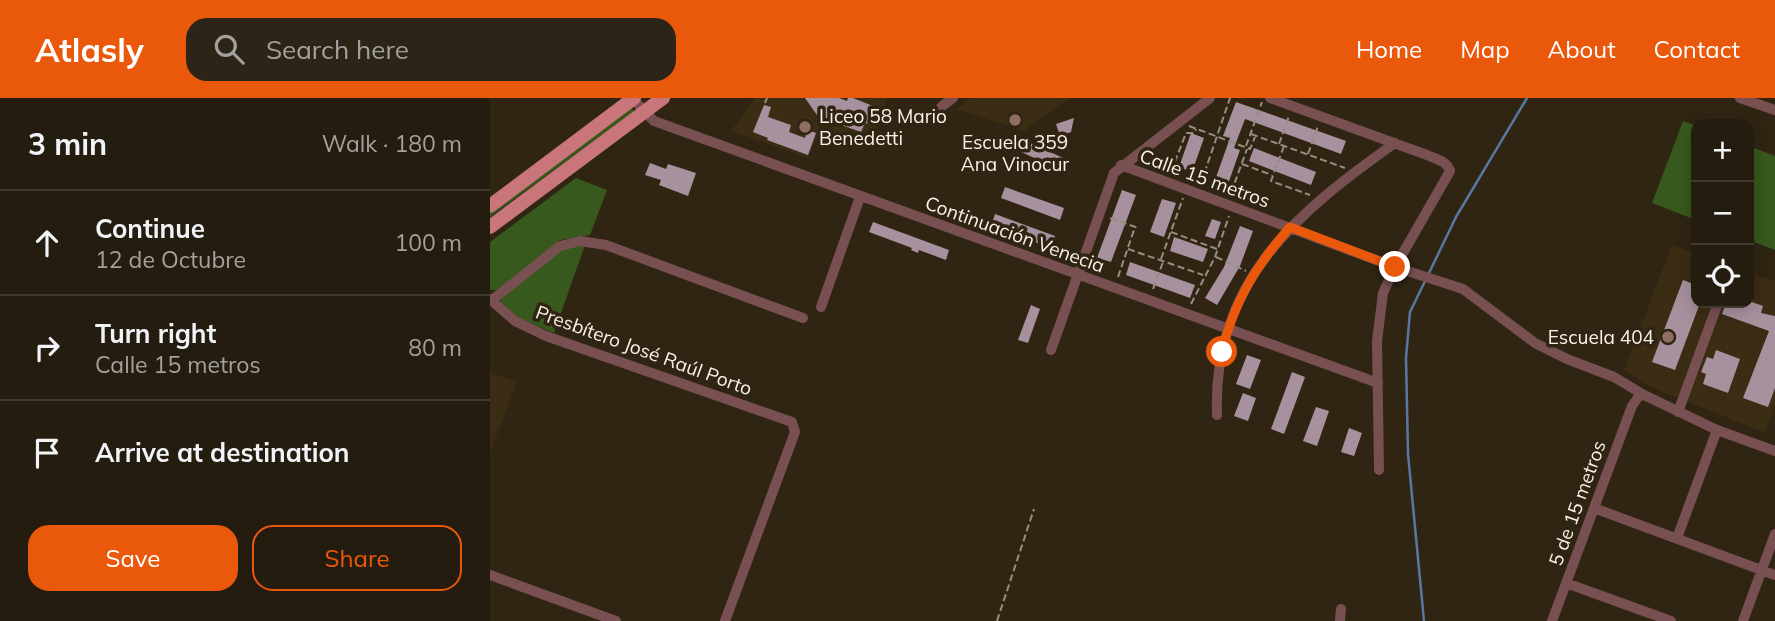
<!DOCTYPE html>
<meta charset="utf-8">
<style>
:root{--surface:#241c0e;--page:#2c2517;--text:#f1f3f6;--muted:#a3a19e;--line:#413a2e;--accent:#ea580c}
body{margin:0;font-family:Mulish,sans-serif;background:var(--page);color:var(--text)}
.controls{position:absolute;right:21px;top:21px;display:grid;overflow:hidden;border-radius:14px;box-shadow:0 4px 18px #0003}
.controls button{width:63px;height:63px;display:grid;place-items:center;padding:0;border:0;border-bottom:2px solid var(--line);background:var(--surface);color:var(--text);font:35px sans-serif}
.stop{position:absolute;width:21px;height:21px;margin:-16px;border:5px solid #ea580c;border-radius:50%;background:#fff}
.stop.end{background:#ea580c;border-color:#fff;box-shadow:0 2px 7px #0008}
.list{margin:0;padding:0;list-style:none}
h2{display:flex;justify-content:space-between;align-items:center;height:91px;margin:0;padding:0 28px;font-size:30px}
h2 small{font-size:23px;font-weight:400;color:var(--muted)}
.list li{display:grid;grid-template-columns:46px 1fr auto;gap:21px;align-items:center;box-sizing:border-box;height:105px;padding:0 28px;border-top:2px solid var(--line)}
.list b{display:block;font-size:26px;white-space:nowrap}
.list p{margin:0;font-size:23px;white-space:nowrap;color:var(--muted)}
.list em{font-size:23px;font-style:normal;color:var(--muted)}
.actions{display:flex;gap:14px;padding:21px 28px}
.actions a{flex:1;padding:16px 0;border:2px solid var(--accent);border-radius:21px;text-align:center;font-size:24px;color:var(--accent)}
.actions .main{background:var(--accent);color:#fff}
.icon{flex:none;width:38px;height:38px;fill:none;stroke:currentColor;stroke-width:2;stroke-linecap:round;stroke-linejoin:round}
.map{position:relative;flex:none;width:1285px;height:523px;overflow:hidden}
header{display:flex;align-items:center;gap:42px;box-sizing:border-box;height:98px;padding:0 35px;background:var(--accent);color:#fff}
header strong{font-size:33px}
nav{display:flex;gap:38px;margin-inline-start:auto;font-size:24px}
.search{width:490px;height:63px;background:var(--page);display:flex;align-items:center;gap:18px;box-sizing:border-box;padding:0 24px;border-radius:21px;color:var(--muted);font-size:26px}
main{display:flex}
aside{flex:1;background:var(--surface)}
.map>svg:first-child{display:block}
</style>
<header>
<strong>Atlasly</strong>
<div class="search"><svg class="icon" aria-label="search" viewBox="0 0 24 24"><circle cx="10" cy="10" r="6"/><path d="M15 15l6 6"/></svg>Search here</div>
<nav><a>Home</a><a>Map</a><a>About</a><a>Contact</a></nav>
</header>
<main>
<aside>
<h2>3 min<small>Walk · 180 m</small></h2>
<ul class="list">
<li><svg class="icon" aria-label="ahead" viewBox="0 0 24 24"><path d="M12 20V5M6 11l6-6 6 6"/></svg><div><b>Continue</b><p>12 de Octubre</p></div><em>100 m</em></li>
<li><svg class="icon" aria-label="right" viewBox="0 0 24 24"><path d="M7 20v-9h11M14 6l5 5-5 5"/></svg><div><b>Turn right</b><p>Calle 15 metros</p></div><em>80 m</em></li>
<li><svg class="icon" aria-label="arrive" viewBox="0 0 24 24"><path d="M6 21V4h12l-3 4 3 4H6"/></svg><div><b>Arrive at destination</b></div></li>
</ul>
<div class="actions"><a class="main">Save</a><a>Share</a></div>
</aside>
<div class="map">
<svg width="1285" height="523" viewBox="0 0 1285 523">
<rect width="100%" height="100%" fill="#302513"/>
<path fill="#3b2c14" d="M265,0H397L382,43L364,51L327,39L318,60L241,33Z
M481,0H579L534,33L466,11Z
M1182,147L1206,155V205H1259V174L1285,183V306L1275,335L1161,289L1134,272Z
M0,274L27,284L0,355Z"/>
<path fill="#38591d" d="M142,10L144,13L0,119V115Z
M1193,23L1206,28V122L1162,105Z
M1259,48L1285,58V152L1259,142Z
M86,80L117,92L100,137L70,142L13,187L6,192H0V144Z
M95,147L64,235L29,220L11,204V201L73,151Z"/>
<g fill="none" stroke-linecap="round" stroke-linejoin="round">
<path stroke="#5a77a2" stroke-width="2.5" d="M939,175L966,119L1037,0
M934,523L918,356L916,260L920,214L936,181"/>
</g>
<path fill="#a8919f" d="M315,0H349L357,3L358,0H363L393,12L387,27L375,25L371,34L334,21L330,15L327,17Z
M746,4L856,43L851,56L755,21L744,50L750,52L738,86L725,82L740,40L733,38Z
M274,7L281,9L278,19L301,27L299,34L315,40L317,32L326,35L318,57L277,42L278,40L263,34Z
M584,20L581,34L570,38L566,26Z
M701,35L714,40L702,74L689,69Z
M533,42L580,63L575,74L529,53Z
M764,50L826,74L821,87L759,63Z
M160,65L176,71L178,66L206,75L198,98L169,87L171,82L155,77Z
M515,89L574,110L570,122L511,100Z
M632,92L646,97L621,164L607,160Z
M672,101L686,105L674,139L660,134Z
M505,116L565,138L561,150L501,128Z
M722,121L731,124L725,141L715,138Z
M383,124L459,152L456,162L429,152L428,155L421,152L422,150L379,134Z
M750,128L763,133L750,168L727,207L715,200L734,169Z
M684,139L718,151L713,164L680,153Z
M640,164L705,187L700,200L636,177Z
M1193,182L1206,187V205H1210L1185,272L1162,264Z
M1259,203L1273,208L1271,215L1285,218V290L1278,309L1253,300L1279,233L1232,216L1236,205Z
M541,207L550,211L538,245L528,242Z
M1226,252L1250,261L1238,295L1213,286L1216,276L1211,274L1217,259L1223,261Z
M757,257L771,262L760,291L746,286Z
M802,274L815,279L794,336L781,331Z
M753,295L766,300L758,323L744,318Z
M826,309L839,313L827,348L813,343Z
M859,330L872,335L864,358L851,354Z"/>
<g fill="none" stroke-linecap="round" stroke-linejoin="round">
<path stroke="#988e80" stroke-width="2" stroke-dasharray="7 3.5" stroke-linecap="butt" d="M275,5L277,0
M699,28L760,51L765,39
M761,36L855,70
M789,46L799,18
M756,48L772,4
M794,48L781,83L820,97
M818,56L828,28
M752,66L782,77
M681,74L696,35H704L706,31
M711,85L740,0
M741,95L757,51
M620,120L648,130
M681,134L727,151
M638,151L713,177
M726,159L756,173
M671,161L693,100
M628,179L645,129
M663,191L673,164
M701,206L725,159L739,118
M507,523L544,411"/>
<path stroke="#785051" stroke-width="10" d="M142,0L164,23L888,285
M780,0L937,57C946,61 957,63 960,73L905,169L893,195L887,243L889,372
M1250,0L1285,12
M451,9L463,0
M631,67L905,169L973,191L1045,245L1077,261L1124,279L1154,297
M0,201L25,223L56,238L302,324L305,334L235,523
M2,202L70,148L90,143L116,147L313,220
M331,209L370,99
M561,252L624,75L720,0
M1188,314L1228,205
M727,317C722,184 806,115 905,45
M1104,410L1285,477
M1187,440L1227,332
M0,477L126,523
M1076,485L1181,523
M850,523L851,511
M1062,523L1142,308L1149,298L1154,297L1227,332L1285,353
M1253,523L1285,436"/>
<path stroke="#c9767a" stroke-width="14" d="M0,108L144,0
M0,129L173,0"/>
</g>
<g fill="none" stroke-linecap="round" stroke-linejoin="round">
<path stroke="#ea580c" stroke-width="9" d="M732,254C744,203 766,168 800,129L905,169"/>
</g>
<g fill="#8d6e63" stroke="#302513" stroke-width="2.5">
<circle cx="525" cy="22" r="7"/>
<circle cx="315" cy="29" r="7"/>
<circle cx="1178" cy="239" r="7"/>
</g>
<g text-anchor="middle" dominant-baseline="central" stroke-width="7" stroke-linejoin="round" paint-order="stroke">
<g font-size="19" fill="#faf2e7" stroke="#302513" text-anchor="start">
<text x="329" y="18">Liceo 58 Mario<tspan x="329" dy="22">Benedetti</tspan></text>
<text x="525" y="44" text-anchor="middle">Escuela 359<tspan x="525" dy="22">Ana Vinocur</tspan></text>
<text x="1164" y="239" text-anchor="end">Escuela 404</text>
</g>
<g font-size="19" fill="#faf2e7" stroke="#302513">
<text transform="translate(715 80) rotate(20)">Calle 15 metros</text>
<text transform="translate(525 136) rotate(20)">Continuación Venecia</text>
<text transform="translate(154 252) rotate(20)">Presbítero José Raúl Porto</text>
<text transform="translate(1087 405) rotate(-70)">5 de 15 metros</text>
</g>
</g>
</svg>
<div class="controls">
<button>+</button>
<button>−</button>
<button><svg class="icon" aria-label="locate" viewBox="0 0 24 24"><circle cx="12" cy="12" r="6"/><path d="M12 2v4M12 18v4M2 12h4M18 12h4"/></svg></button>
</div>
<div class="stop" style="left:732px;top:254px"></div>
<div class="stop end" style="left:905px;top:169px"></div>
</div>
</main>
